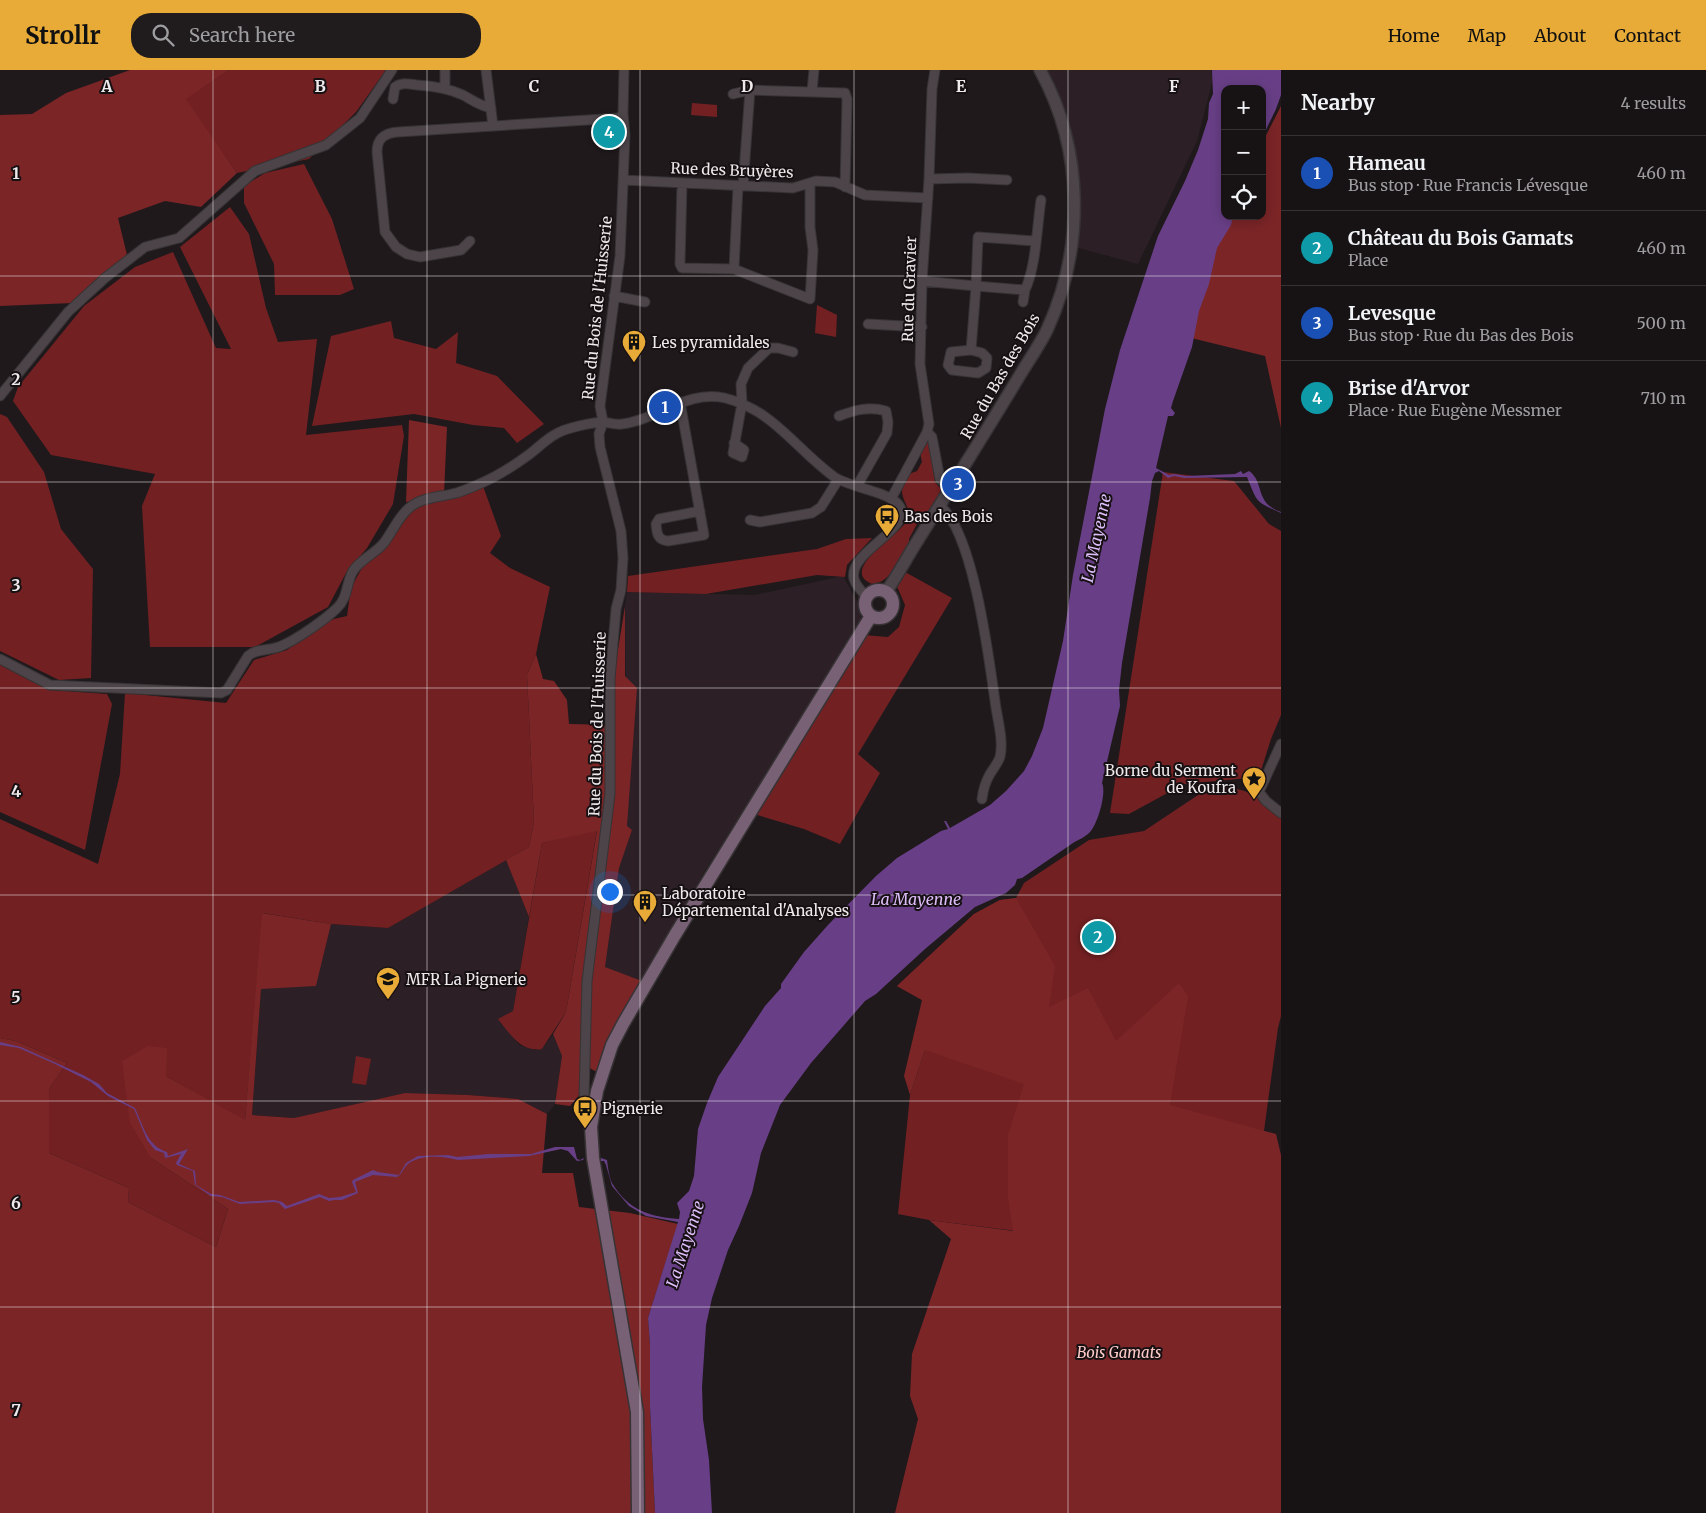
<!DOCTYPE html>
<meta charset="utf-8">
<style>
:root{--surface:#171315;--page:#201c1e;--text:#f1f3f6;--muted:#9e9ea0;--line:#363234;--accent:#e9ab38}
body{margin:0;font-family:Merriweather,serif;background:var(--page);color:var(--text)}
.controls{position:absolute;right:15px;top:15px;display:grid;overflow:hidden;border-radius:10px;box-shadow:0 2px 12px #0003}
.controls button{width:45px;height:45px;display:grid;place-items:center;padding:0;border:0;border-bottom:1px solid var(--line);background:var(--surface);color:var(--text);font:25px sans-serif}
.you{position:absolute;left:609px;top:821px;width:18px;height:18px;margin:-12px;border:4px solid #fff;border-radius:50%;background:#1a73e8;box-shadow:0 0 0 8px #1a73e833}
.badge{display:grid;place-items:center;width:32px;height:32px;border-radius:50%;background:var(--accent);color:#fff;font-size:16px;font-weight:700}
.pin{position:absolute;translate:-50% -50%;border:2px solid #fff;box-shadow:0 1px 5px #0006}
.list{margin:0;padding:0;list-style:none}
h2{display:flex;justify-content:space-between;align-items:center;height:65px;margin:0;padding:0 20px;font-size:21px}
h2 small{font-size:16px;font-weight:400;color:var(--muted)}
.list li{display:grid;grid-template-columns:32px 1fr auto;gap:15px;align-items:center;box-sizing:border-box;height:75px;padding:0 20px;border-top:1px solid var(--line)}
.list b{display:block;font-size:19px;white-space:nowrap}
.list p{margin:0;font-size:16px;white-space:nowrap;color:var(--muted)}
.list em{font-size:16px;font-style:normal;color:var(--muted)}
.icon{flex:none;width:28px;height:28px;fill:none;stroke:currentColor;stroke-width:2;stroke-linecap:round;stroke-linejoin:round}
.map{position:relative;flex:none;width:1281px;height:1443px;overflow:hidden}
header{display:flex;align-items:center;gap:30px;box-sizing:border-box;height:70px;padding:0 25px;background:var(--accent);color:#111}
header strong{font-size:24px}
nav{display:flex;gap:28px;margin-inline-start:auto;font-size:18px}
.search{width:350px;height:45px;background:var(--page);display:flex;align-items:center;gap:12px;box-sizing:border-box;padding:0 18px;border-radius:20px;color:var(--muted);font-size:19px}
main{display:flex}
aside{flex:1;background:var(--surface)}
.map>svg:first-child{display:block}
</style>
<header>
<strong>Strollr</strong>
<div class="search"><svg class="icon" aria-label="search" viewBox="0 0 24 24"><circle cx="10" cy="10" r="6"/><path d="M15 15l6 6"/></svg>Search here</div>
<nav><a>Home</a><a>Map</a><a>About</a><a>Contact</a></nav>
</header>
<main>
<div class="map">
<svg width="1281" height="1443" viewBox="0 0 1281 1443">
<rect width="100%" height="100%" fill="#1f191c"/>
<path fill="#2c2026" d="M1046,0H1211L1213,9L1197,71L1138,194L1075,177L1074,119L1055,16Z
M843,506L859,535L861,552L703,804L642,911L605,897L619,798L632,760L627,757L625,536L627,522L755,525Z
M506,790L529,847L513,941L499,949L519,975L534,980L542,979L553,964L562,986L555,1034L547,1044L518,1029L468,1025L405,1023L294,1048L252,1045L261,918L316,916L331,854L388,858Z"/>
<path fill="#722022" d="M229,0H386L356,42L309,89L237,103L185,29Z
M692,33L717,35V47L691,45Z
M304,94L332,149L354,219L340,225H275L274,194L244,133V116L265,103Z
M230,137L249,164L266,238L278,272L317,269L306,365L402,355L404,366L393,434L367,478L346,503L328,537L255,577H150L142,436L155,404L51,385L13,331L18,317L84,236L135,197L173,182L216,278L231,279L180,177Z
M817,235L837,245L836,267L815,263Z
M391,251L394,268L436,279L458,262L456,293L497,306L544,354L517,373L504,358L473,355L414,344L312,356L331,266Z
M0,344L7,347L44,402L61,459L93,499L91,608L59,610L0,581Z
M927,373H929L935,412L942,420L922,452L917,454L909,469V474C900,488 891,513 872,514C838,500 899,465 906,452C913,440 903,433 902,422C902,416 906,409 909,404L917,401L922,392L920,383Z
M1163,402L1234,411L1269,454L1281,461V645L1271,669L1259,707L1184,714L1129,744L1110,743Z
M483,416L501,466L490,483L510,498L550,517L536,584L527,605L534,752L529,777L388,858L331,854L263,843L245,1051L166,1006L151,1088L228,1139L216,1177L128,1132L129,1118L49,1083V1019L67,993L16,971L0,968V749L98,794L120,704L125,623L226,633L254,590L287,580L325,551L347,546L351,518L363,496L384,480L415,436Z
M872,468L847,495L845,507L817,505L706,524L627,522L628,506L817,479L846,469Z
M905,502L952,528L858,684L880,703L840,774L804,759L754,744L863,565L888,567L899,557L905,535L896,514Z
M0,593L50,620L107,624L112,634L85,780L0,742Z
M1213,717C1248,717 1256,725 1281,747V946L1278,958L1263,1068L1031,1163L929,1150L898,1144L910,1025L925,980L922,930L897,916L974,844L1000,830L1016,828L1024,813L1089,770L1144,761L1201,723Z
M597,760L566,942L542,979C521,983 510,964 498,949L513,941L542,773Z
M356,986L371,989L366,1015L352,1013Z"/>
<path fill="#7b2527" d="M130,0H229L186,29L237,103L201,137L165,131L118,148L127,185L73,233L0,236V45L32,44L66,23Z
M1281,36V358L1265,286L1187,267L1225,146H1262V73Z
M409,350L447,357L444,424L406,432Z
M625,536V606L637,618L627,756L632,760L619,798L605,897L642,911L597,1002L580,993V1024L570,1036L555,1034L562,986L553,964L566,942L597,761L542,773L529,847L506,790L529,777L534,752L527,605L536,584L543,609L554,611L567,630L569,654L615,655L614,605Z
M1016,828L1055,896L1049,937L1088,918L1116,971L1179,913L1188,926L1170,1035L1276,1064L1281,1085V1443H895L918,1349L910,1326L912,1284L951,1169L929,1150L1013,1161L1008,1128V1065L1024,1014L925,980L910,1025L904,1006L922,930L897,916L974,844L1000,830Z
M262,843L331,854L316,916L261,919L252,1045L294,1048L405,1023L468,1025L518,1029L547,1044L542,1103H573L579,1137L630,1143L678,1154L648,1248L650,1275V1337L655,1443H0V968L16,971L67,993L49,1019V1083L129,1118L128,1132L216,1177L228,1139L151,1088L130,1053L122,991L148,976L167,978L166,1006L245,1050Z"/>
<path fill="#683f86" d="M1212,0H1281V25L1276,39L1262,68V19H1225V146H1233L1231,155L1217,178L1209,214L1199,241L1192,277L1173,331L1171,338L1175,343L1173,346H1168L1156,398L1169,405L1174,404L1186,406L1235,404L1241,401L1243,404L1249,401C1265,412 1254,433 1281,442V443C1255,431 1258,434 1247,407L1184,408L1174,406L1168,408L1159,401L1155,403L1152,411L1150,428L1122,593L1119,620L1120,636L1102,713C1107,723 1097,756 1089,763C1085,767 1078,770 1073,773C1056,785 1039,796 1022,808L1017,809L1015,815L1006,823L975,837L925,879L876,924L865,931L811,993L780,1035L761,1083L752,1123L739,1156L728,1180L712,1228L706,1255L702,1317L703,1349L709,1390L712,1443H655L650,1337V1275L648,1248L678,1152L646,1146L629,1136L612,1116L606,1095L604,1091H600L601,1088L607,1090C608,1097 609,1107 612,1113C628,1140 650,1147 679,1149L680,1142L677,1133L689,1121L694,1106L698,1059L707,1033L718,1007L765,936L781,918V914L804,882L828,855L876,806L897,788L941,761L948,759L944,751H946L950,758L990,735L1006,721L1024,701L1032,686L1043,658L1063,571L1073,505L1105,339L1120,280L1158,166L1185,111L1198,80L1208,49L1209,33L1213,24Z
M0,972L21,977L83,1005L99,1014L107,1023L135,1038C143,1055 147,1076 167,1082L168,1086L188,1079L179,1094L195,1101L196,1115L211,1124L220,1125L239,1132L274,1130L282,1132L287,1136L319,1124L329,1128L340,1127L356,1122L352,1112L353,1110L373,1100L378,1102L399,1105L406,1093L418,1086L448,1085L457,1087L488,1084H531L555,1077H574L577,1089L580,1090L584,1088L583,1090L577,1091L568,1081L561,1079L529,1086L458,1090C443,1086 419,1084 407,1095C403,1099 402,1104 397,1107L373,1105L355,1112L358,1123L342,1130H334L329,1131L320,1127L285,1139L279,1133L274,1132L240,1134L222,1127L211,1126L195,1115L193,1101L177,1095L176,1093L181,1084L165,1088L164,1083L155,1080L147,1070L134,1039L108,1026L91,1012L55,994L19,978L0,975Z"/>
<g fill="none" stroke-linecap="round" stroke-linejoin="round">
<defs>
<path id="minor" d="M445,0V18
M486,0L493,56
M812,21L814,0
M733,24L750,20L845,23L847,29L845,117
M393,29L395,17C402,12 409,14 417,15C434,16 448,18 463,25C472,30 480,36 491,38
M929,109L967,108L1007,110
M623,110L793,118L816,111L835,112L865,125L928,128
M682,113L680,194L682,198L734,199L810,229L813,180L810,157V113
M743,116L750,20
M470,171L461,180L420,187L407,184L396,177L385,162L377,82C377,68 385,63 398,62L619,48L623,44
M734,199L738,116
M922,211L976,216L978,167L1035,171
M614,226L645,232
M1023,232L1025,220
M868,254L922,257
M971,280L982,283L987,288L986,298L978,303L952,300L948,295L951,282L971,280L976,216L1025,220C1036,197 1037,157 1041,130
M0,326L68,242L105,208L145,177L179,168L255,101L326,75L360,48L392,0
M680,332L704,465L668,471C657,470 657,463 656,454L659,449L700,441
M839,346C855,340 869,336 886,341L888,352L887,363L857,416
M927,362L932,367L940,409L950,419
M734,373L744,380L742,387L733,383L742,333L741,314L748,298L769,278H778L793,282
M891,429L927,362L929,354L920,294L922,211L929,109L932,19L935,0
M940,436C973,461 989,588 995,631C997,648 1004,670 1000,687C998,693 993,699 990,704C986,711 983,720 982,729
M750,450L760,452L812,443L821,437L838,410
M0,589L50,615L221,623L227,620L248,586C256,578 271,581 281,576C296,570 326,549 337,538C348,528 346,513 353,501C360,490 374,484 383,474C392,463 398,447 409,438C421,427 441,427 456,423C463,421 470,418 477,415C494,408 512,397 527,386C537,379 546,369 556,364C565,358 594,352 604,352C610,353 615,355 622,354C657,350 688,319 725,328C773,340 795,378 833,406C847,417 887,421 898,434C918,457 847,481 854,509C856,516 862,522 867,527
M1281,674L1259,722L1266,731L1281,743
M593,1040L586,1034L584,1030L587,911L610,724V609L616,539L621,520L623,488L621,461L600,377L599,364L603,352L600,336L620,186L625,64L623,44L624,0"/>
<path id="tertiary" d="M886,522C898,505 907,487 918,470C934,444 950,419 966,393C984,364 1002,335 1020,305C1029,290 1039,276 1047,260C1085,177 1084,80 1040,0"/>
<path id="secondary" d="M865 534a14 14 0 1 1 28 0a14 14 0 1 1-28 0Z
M638,1443L637,1342L593,1088L591,1057L597,1021L612,975L623,954L675,865L871,546"/>
</defs>
<use href="#minor" stroke="#373335" stroke-width="11"/>
<use href="#tertiary" stroke="#373335" stroke-width="14"/>
<use href="#secondary" stroke="#373335" stroke-width="15"/>
<use href="#minor" stroke="#4c4448" stroke-width="9"/>
<use href="#tertiary" stroke="#4c4448" stroke-width="11"/>
<use href="#secondary" stroke="#786075" stroke-width="12"/>
</g>
<path fill="none" stroke="#eee9eb" stroke-width="1" stroke-opacity="0.55" d="M213,0V1443M427,0V1443M640,0V1443M854,0V1443M1068,0V1443M0,206H1281M0,412H1281M0,618H1281M0,825H1281M0,1031H1281M0,1237H1281"/>
<defs>
<symbol id="building-pin" viewBox="-11 -11 22 30"><path d="M0 17L-7.5 6A9.5 9.5 0 1 1 7.5 6Z" fill="#e9ab38" stroke="#161013"/><path d="M-4-6H4V6H1V3H-1V6H-4ZM-2.5-4.3h1.7v1.8h-1.7ZM.8-4.3h1.7v1.8H.8ZM-2.5-1h1.7V.8h-1.7ZM.8-1h1.7V.8H.8Z" fill="#111"/></symbol>
<symbol id="bus-pin" viewBox="-11 -11 22 30"><path d="M0 17L-7.5 6A9.5 9.5 0 1 1 7.5 6Z" fill="#e9ab38" stroke="#161013"/><path d="M-5-6H5V4H4V6H2V4H-2V6H-4V4H-5ZM-3.5-4V0h7V-4ZM-3.5 1.2v1.5H-2V1.2ZM2 1.2v1.5H3.5V1.2Z" fill="#111"/></symbol>
<symbol id="sight-pin" viewBox="-11 -11 22 30"><path d="M0 17L-7.5 6A9.5 9.5 0 1 1 7.5 6Z" fill="#e9ab38" stroke="#161013"/><path d="M0-6L1.8-2.2L6-1.7L2.9 1.2L3.7 5.4L0 3.3L-3.7 5.4L-2.9 1.2L-6-1.7L-1.8-2.2Z" fill="#111"/></symbol>
<symbol id="university-pin" viewBox="-11 -11 22 30"><path d="M0 17L-7.5 6A9.5 9.5 0 1 1 7.5 6Z" fill="#e9ab38" stroke="#161013"/><path d="M0-5L7-2L0 1L-7-2ZM-4 1L0 2.5L4 1V4Q0 6-4 4Z" fill="#111"/></symbol>
</defs>
<g fill-rule="evenodd">
<use href="#building-pin" x="620" y="258" width="28" height="38"/>
<use href="#bus-pin" x="873" y="432" width="28" height="38"/>
<use href="#sight-pin" x="1240" y="695" width="28" height="38"/>
<use href="#building-pin" x="631" y="818" width="28" height="38"/>
<use href="#university-pin" x="374" y="895" width="28" height="38"/>
<use href="#bus-pin" x="571" y="1024" width="28" height="38"/>
</g>
<g text-anchor="middle" dominant-baseline="central" stroke-width="4" stroke-linejoin="round" paint-order="stroke">
<g font-size="15" fill="#eee9eb" stroke="#161013">
<text transform="translate(732 100) rotate(2)">Rue des Bruyères</text>
<text transform="translate(909 219) rotate(-88)">Rue du Gravier</text>
<text transform="translate(597 238) rotate(-84)">Rue du Bois de l'Huisserie</text>
<text transform="translate(1000 306) rotate(-60)">Rue du Bas des Bois</text>
<text transform="translate(597 654) rotate(-88)">Rue du Bois de l'Huisserie</text>
</g>
<g font-size="15" fill="#eee9eb" stroke="#161013" text-anchor="start">
<text x="652" y="272">Les pyramidales</text>
<text x="904" y="446">Bas des Bois</text>
<text x="1236" y="700" text-anchor="end">Borne du Serment<tspan x="1236" dy="17">de Koufra</tspan></text>
<text x="662" y="823">Laboratoire<tspan x="662" dy="17">Départemental d'Analyses</tspan></text>
<text x="406" y="909">MFR La Pignerie</text>
<text x="602" y="1038">Pignerie</text>
</g>
<g font-size="15" font-style="italic" fill="#ffcbc7" stroke="#161013">
<text x="1119" y="1282">Bois Gamats</text>
</g>
<g font-size="16" font-style="italic" fill="#debefa" stroke="#161013">
<text transform="translate(1096 468) rotate(-78)">La Mayenne</text>
<text x="916" y="829">La Mayenne</text>
<text transform="translate(685 1174) rotate(-72)">La Mayenne</text>
</g>
</g>
<g font-size="16" text-anchor="middle" font-weight="bold" fill="#eee9eb" stroke="#161013" stroke-width="4" stroke-linejoin="round" paint-order="stroke">
<text x="107" y="22">A</text>
<text x="320" y="22">B</text>
<text x="534" y="22">C</text>
<text x="747" y="22">D</text>
<text x="961" y="22">E</text>
<text x="1174" y="22">F</text>
<text x="16" y="109">1</text>
<text x="16" y="315">2</text>
<text x="16" y="521">3</text>
<text x="16" y="727">4</text>
<text x="16" y="933">5</text>
<text x="16" y="1139">6</text>
<text x="16" y="1346">7</text>
</g>
</svg>
<div class="controls">
<button>+</button>
<button>−</button>
<button><svg class="icon" aria-label="locate" viewBox="0 0 24 24"><circle cx="12" cy="12" r="6"/><path d="M12 2v4M12 18v4M2 12h4M18 12h4"/></svg></button>
</div>
<div class="you"></div>
<div class="pin badge" style="left:665px;top:337px;background:#1a4fb4">1</div>
<div class="pin badge" style="left:1098px;top:867px;background:#0f9aa8">2</div>
<div class="pin badge" style="left:958px;top:414px;background:#1a4fb4">3</div>
<div class="pin badge" style="left:609px;top:62px;background:#0f9aa8">4</div>
</div>
<aside>
<h2>Nearby<small>4 results</small></h2>
<ul class="list">
<li><span class="badge" style="background:#1a4fb4">1</span><div><b>Hameau</b><p>Bus stop · Rue Francis Lévesque</p></div><em>460 m</em></li>
<li><span class="badge" style="background:#0f9aa8">2</span><div><b>Château du Bois Gamats</b><p>Place</p></div><em>460 m</em></li>
<li><span class="badge" style="background:#1a4fb4">3</span><div><b>Levesque</b><p>Bus stop · Rue du Bas des Bois</p></div><em>500 m</em></li>
<li><span class="badge" style="background:#0f9aa8">4</span><div><b>Brise d'Arvor</b><p>Place · Rue Eugène Messmer</p></div><em>710 m</em></li>
</ul>
</aside>
</main>
